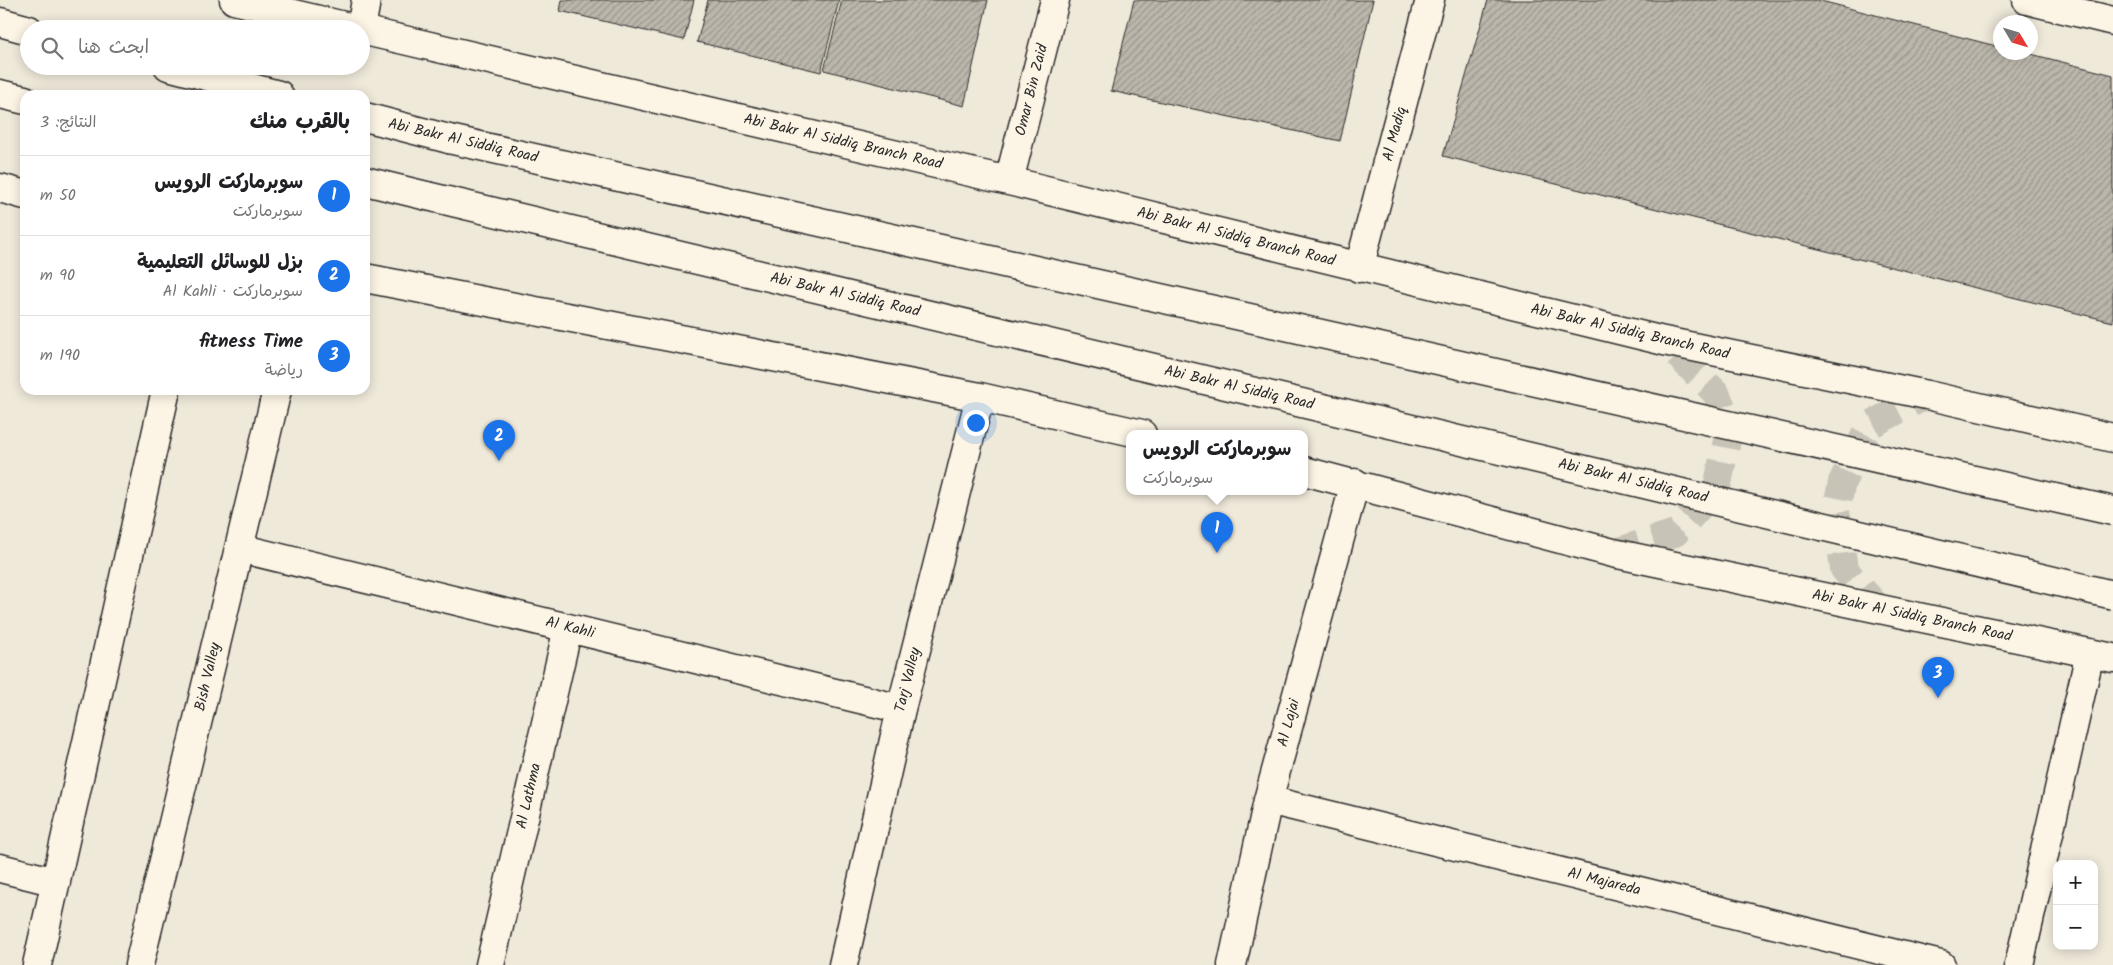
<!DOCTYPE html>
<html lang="ar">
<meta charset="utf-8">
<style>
:root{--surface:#fff;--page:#f6f6f6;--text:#202124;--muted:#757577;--line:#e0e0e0;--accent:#1a73e8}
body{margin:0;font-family:Kalam,"Playpen Sans Arabic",sans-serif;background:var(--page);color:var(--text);direction:rtl}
.controls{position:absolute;right:15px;bottom:15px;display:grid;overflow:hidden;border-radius:10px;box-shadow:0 2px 12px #0003}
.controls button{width:45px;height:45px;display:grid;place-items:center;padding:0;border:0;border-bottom:1px solid var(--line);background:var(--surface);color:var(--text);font:25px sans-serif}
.compass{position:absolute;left:1993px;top:15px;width:45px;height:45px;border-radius:50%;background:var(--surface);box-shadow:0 2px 12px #0003;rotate:128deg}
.you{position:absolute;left:975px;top:422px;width:18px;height:18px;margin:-12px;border:4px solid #fff;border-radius:50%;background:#1a73e8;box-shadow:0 0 0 8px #1a73e833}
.badge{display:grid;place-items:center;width:32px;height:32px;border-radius:50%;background:var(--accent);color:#fff;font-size:16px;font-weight:700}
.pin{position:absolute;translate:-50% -41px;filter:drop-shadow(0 1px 2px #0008)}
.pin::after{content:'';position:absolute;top:26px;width:18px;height:15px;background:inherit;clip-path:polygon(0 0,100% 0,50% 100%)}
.popup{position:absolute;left:1126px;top:430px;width:182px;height:65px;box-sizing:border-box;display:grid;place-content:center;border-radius:10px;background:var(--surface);filter:drop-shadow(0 1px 4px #0005);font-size:16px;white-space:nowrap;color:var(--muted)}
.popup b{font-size:19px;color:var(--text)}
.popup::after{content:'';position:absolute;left:50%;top:100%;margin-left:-10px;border:10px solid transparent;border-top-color:var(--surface)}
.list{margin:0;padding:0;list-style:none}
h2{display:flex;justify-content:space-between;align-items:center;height:65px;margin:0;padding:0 20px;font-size:21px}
h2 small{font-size:16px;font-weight:400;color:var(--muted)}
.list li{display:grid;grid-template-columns:32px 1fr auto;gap:15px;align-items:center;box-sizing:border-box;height:80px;padding:0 20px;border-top:1px solid var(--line)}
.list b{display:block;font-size:19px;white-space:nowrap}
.list p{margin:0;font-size:16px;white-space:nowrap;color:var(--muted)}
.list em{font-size:16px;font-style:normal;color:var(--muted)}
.icon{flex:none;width:28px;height:28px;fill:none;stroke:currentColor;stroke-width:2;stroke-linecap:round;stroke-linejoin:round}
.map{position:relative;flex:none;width:2113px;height:965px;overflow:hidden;direction:ltr}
.search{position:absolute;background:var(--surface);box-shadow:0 2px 12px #0003;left:20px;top:20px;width:350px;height:55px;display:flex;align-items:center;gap:12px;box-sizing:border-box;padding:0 18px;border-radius:28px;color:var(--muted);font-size:19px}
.panel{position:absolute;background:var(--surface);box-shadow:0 2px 12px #0003;left:20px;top:90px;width:350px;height:305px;border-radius:15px;direction:rtl}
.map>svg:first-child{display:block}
</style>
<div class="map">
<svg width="2113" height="965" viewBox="0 0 2113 965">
<defs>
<pattern id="building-hatch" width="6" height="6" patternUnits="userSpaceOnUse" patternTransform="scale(1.25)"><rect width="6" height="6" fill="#bcb7ac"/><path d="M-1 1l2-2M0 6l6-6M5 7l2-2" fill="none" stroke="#99958c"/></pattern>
</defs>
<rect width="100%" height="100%" fill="#efe9da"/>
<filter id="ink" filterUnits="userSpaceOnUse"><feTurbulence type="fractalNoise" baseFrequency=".02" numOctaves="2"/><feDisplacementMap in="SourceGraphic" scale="10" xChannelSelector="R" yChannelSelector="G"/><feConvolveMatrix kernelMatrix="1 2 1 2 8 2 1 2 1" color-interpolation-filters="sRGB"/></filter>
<g filter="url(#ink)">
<path fill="url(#building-hatch)" stroke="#2b2b2b" d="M562,0H694L684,40L560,11Z
M708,0H839L821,72L697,42Z
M842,0H988L964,106L824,70Z
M1134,0H1373L1340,141L1111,91Z
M1488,0H1817L2000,47V52H2023L2113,75V322L1443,156Z"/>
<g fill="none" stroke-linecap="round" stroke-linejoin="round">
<path stroke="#c8c3b7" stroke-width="28" stroke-dasharray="28 14" stroke-linecap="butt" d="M1613,553L1675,533L1717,488L1730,426L1716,393L1664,341
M1880,610L1844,569L1836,511L1842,482L1870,425L1927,395"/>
<defs>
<path id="minor" d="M234,0L357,29
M2027,0L2113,21
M361,29L366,0
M361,30L1009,181L1664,341L1927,395L2113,438
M1009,181L1055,0
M0,188L25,195
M1359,268L1430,0
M365,278L980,397L1142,434
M1304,471L1613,553L2113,658
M239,548L901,709
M1268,800L1941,965
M0,868L56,882
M37,965L166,390
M139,965L277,390
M490,965L568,628
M843,965L901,709L980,397
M1232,965L1268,800L1355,483
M2019,965L2090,653"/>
<path id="major" d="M0,22L29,30
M168,66L279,95
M0,94L25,100
M365,117L449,139
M365,181L427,196"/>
</defs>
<use href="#minor" stroke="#2b2b2b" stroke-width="31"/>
<use href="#major" stroke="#2b2b2b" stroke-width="31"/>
<use href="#minor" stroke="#fcf5e5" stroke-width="28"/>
<use href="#major" stroke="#fcf5e5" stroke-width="28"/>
<defs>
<path id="major-bridge" d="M449,139L2113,511
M427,196L2113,595"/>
</defs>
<use href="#major-bridge" stroke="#2b2b2b" stroke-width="31" stroke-linecap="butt"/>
<use href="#major-bridge" stroke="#fcf5e5" stroke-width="28"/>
</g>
</g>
<g text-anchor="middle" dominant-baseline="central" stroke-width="4.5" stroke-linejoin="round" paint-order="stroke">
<g font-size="15" fill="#2b2b2b" stroke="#fcf5e5">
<text transform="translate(1032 90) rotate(-76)">Omar Bin Zaid</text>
<text transform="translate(1395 134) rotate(-75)">Al Madiq</text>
<text transform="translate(463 141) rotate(13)">Abi Bakr Al Siddiq Road</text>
<text transform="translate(843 142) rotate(13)">Abi Bakr Al Siddiq Branch Road</text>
<text transform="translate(1236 237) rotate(14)">Abi Bakr Al Siddiq Branch Road</text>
<text transform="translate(845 295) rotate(13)">Abi Bakr Al Siddiq Road</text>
<text transform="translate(1630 332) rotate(13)">Abi Bakr Al Siddiq Branch Road</text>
<text transform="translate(1239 388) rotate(13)">Abi Bakr Al Siddiq Road</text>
<text transform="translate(1633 481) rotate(13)">Abi Bakr Al Siddiq Road</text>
<text transform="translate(1912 616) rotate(12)">Abi Bakr Al Siddiq Branch Road</text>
<text transform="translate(570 628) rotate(14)">Al Kahli</text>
<text transform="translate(208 677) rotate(-77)">Bish Valley</text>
<text transform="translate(908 680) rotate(-76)">Tarj Valley</text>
<text transform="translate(1289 723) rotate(-75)">Al Lajai</text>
<text transform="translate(529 796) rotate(-77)">Al Lathma</text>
<text transform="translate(1604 882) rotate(14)">Al Majareda</text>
</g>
</g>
</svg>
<div class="controls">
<button>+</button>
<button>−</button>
</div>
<svg class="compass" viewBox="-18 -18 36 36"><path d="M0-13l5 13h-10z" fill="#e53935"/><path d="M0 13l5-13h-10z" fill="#757577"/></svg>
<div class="you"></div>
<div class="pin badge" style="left:1217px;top:553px">1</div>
<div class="popup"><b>سوبرماركت الرويس</b>سوبرماركت</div>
<div class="pin badge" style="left:499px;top:461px">2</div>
<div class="pin badge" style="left:1938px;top:698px">3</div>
<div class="search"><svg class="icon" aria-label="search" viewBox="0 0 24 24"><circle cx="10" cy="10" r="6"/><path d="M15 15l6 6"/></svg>ابحث هنا</div>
<section class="panel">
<h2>بالقرب منك<small>النتائج: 3</small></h2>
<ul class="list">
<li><span class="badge">1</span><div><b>سوبرماركت الرويس</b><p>سوبرماركت</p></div><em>50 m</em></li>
<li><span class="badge">2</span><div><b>بزل للوسائل التعليمية</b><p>سوبرماركت · Al Kahli</p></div><em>90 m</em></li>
<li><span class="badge">3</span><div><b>fitness Time</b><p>رياضة</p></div><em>190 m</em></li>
</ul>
</section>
</div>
